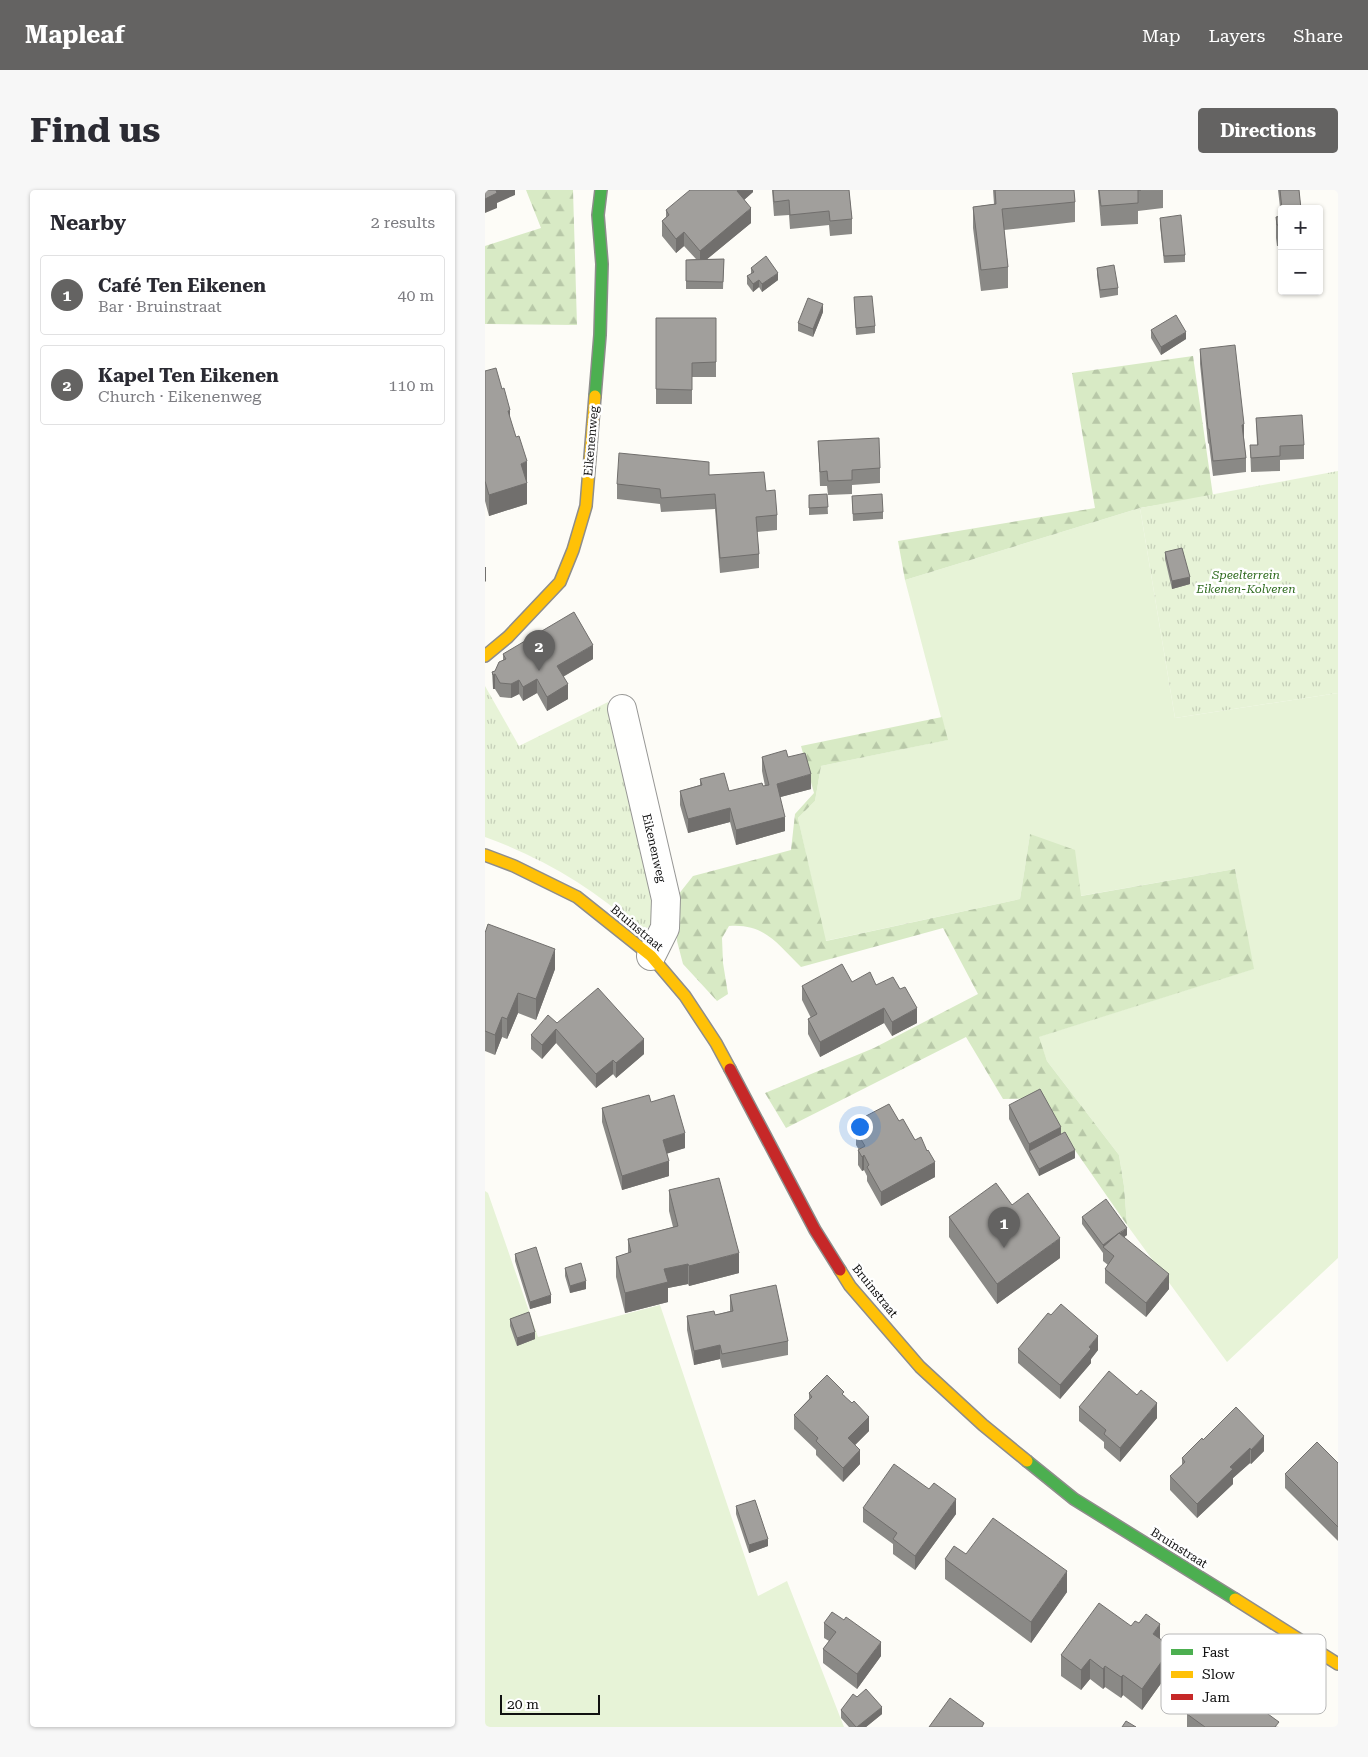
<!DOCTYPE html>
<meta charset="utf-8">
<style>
:root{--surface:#fff;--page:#f7f7f7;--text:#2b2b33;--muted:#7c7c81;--line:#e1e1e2;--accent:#646362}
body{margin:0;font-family:"Roboto Serif",serif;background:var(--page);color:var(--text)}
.controls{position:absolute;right:15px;top:15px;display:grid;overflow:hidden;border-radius:5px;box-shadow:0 1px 4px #0004}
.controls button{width:45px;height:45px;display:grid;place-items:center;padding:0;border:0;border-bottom:1px solid var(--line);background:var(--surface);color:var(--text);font:25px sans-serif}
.scale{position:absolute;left:15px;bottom:12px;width:100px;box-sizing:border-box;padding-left:5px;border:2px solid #111;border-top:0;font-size:14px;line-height:18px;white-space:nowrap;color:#111;-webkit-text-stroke:4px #fff;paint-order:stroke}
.you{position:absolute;left:374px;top:936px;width:18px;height:18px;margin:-12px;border:4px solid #fff;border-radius:50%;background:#1a73e8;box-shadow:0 0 0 8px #1a73e833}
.badge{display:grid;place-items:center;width:32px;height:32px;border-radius:50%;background:var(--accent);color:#fff;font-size:16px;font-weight:700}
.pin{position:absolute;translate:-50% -41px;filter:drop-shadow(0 1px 2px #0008)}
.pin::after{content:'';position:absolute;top:26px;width:18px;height:15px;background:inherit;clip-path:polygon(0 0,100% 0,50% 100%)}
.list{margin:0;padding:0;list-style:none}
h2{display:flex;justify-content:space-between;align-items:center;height:65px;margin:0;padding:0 20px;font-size:21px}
h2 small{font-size:16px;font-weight:400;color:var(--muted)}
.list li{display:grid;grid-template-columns:32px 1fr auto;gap:15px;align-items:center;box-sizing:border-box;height:80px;margin:0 10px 10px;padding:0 10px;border:1px solid var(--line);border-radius:5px}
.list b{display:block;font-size:19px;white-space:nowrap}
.list p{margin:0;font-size:16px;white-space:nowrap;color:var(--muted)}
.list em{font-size:16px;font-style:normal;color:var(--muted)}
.map{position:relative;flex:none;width:853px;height:1537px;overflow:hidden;border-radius:5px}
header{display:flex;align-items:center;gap:30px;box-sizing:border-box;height:70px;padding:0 25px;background:var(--accent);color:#fff}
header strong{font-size:24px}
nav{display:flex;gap:28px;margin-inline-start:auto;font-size:18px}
.intro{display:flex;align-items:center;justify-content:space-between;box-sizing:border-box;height:120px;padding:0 30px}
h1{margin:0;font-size:35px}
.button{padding:12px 22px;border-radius:5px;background:var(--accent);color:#fff;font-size:18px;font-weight:700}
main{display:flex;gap:30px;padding:0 30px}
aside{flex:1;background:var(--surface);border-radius:5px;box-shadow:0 1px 4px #0004}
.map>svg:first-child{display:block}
</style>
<header>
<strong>Mapleaf</strong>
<nav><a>Map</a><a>Layers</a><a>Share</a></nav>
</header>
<div class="intro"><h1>Find us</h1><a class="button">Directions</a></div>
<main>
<aside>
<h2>Nearby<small>2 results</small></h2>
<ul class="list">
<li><span class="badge">1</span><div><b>Café Ten Eikenen</b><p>Bar · Bruinstraat</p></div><em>40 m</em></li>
<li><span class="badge">2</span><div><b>Kapel Ten Eikenen</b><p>Church · Eikenenweg</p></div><em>110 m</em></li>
</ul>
</aside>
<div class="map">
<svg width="853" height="1537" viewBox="0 0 853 1537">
<defs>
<pattern id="forest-firs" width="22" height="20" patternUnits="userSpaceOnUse" patternTransform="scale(1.25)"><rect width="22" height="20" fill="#d8eac5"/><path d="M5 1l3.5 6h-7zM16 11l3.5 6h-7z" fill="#b8c8a8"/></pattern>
<pattern id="park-tufts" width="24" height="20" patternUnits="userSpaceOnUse" patternTransform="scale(1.25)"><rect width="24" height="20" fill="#e7f3d7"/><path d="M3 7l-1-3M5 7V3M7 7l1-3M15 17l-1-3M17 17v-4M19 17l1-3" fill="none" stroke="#c5cfb8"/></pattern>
</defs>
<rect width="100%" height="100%" fill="#fdfcf7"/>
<path fill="#e7f3d7" d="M655,318L690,528L853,503V1068L742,1172L642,1035L639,996L634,965L562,871L553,847L768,779L750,679L595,706L545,644L535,709L340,751L313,628L330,611L336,576L462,550L420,390Z
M0,1001L3,1003L53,1147L175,1115L273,1406L302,1391L359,1537H0Z"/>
<path fill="url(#forest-firs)" d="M41,0H88L92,135L0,134V56L56,38Z
M708,166L728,306L655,318L420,390L413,351L610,318L587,183Z
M457,527L463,550L336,576L330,611L313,628L341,751L535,709L545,644L590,660L596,706L750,679L769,779L554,847L562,871L634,965L639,996L642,1035L592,963L568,933L558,908L518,909L481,847L301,938L280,903L389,858L493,804L458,738L316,777C293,755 280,733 244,736L237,748L238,773L243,804L232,811L198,774L192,751L193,705L208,686L306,660L310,624L329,603L316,556Z"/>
<path fill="url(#park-tufts)" d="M853,281V503L690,528L655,318Z
M0,496L34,556L123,512L174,714C169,727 170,740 154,739C108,698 58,668 0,647Z"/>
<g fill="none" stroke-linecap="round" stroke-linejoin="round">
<defs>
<path id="street" d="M137,519L181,709L180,738L166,766"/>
<path id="fast" d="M110,206L115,145L117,74L113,25L116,0
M542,1271L589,1309L750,1409"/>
<path id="slow" d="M0,466L23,447L75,392L88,360L101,316L110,206
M0,665L29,676L92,707L166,766L200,806L231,853L245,879
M355,1080L365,1096L435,1177L498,1235L542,1271
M750,1409L853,1474"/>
<path id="jam" d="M245,879L330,1040L355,1080"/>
</defs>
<use href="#street" stroke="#979795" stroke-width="30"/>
<use href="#fast" stroke="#8e8d8b" stroke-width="14"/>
<use href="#slow" stroke="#8e8d8b" stroke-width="14"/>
<use href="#jam" stroke="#8e8d8b" stroke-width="14"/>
<use href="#street" stroke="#fffffe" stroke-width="28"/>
<use href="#fast" stroke="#4caf50" stroke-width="11"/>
<use href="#slow" stroke="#ffc107" stroke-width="11"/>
<use href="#jam" stroke="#c62828" stroke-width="11"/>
</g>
<path fill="#8a8986" d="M268,0V2L259,10L266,33L222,69H239L238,99H201V70L211,69L199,56L191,63L177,46V31L181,27V20Z
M287,0H364L367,29V44L345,46L344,35L305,39L304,25L289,26Z
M508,0H589L590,12V32L519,40L523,77V98L496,101L488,38V17L509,14Z
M613,0H678V18L653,21V34L616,36Z
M793,0H814L816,19H797V56H792L791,48V27L796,26Z
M675,28L700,65V72L679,73L675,35Z
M266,78L293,90L277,102L274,97L268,102L262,94V86L266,84Z
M612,78L633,98V105L615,108L612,85Z
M369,107L390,136V143L371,145Z
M338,122L328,147L313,141V133Z
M171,128H231V187H207V214H171Z
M666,140L701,149L676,165L666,148Z
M715,159L759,248L761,268V282L728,286L724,254L723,253L715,174Z
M0,181L25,229L42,292V314L4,326L0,311Z
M771,228L819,255V269L795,270V281L766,282L765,255H772Z
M333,251L395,278V293L367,295V304L343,305L342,296H335Z
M224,285L281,301L292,325V340L272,342L274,364V378L235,383L230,319L176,322L175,314L132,309V294Z
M342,304L343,324L324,325V305Z
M367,306L398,322V329L368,331Z
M680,362L705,394L687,399L680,369Z
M18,464L108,469L78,487L83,509L62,521L52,503L38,511L34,504L26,508L15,507L10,499H8L7,482L10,481L18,471Z
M277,567H303L326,599L295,607L300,641L251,655L245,632L203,643L195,615V601L215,595V589L244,601L280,596L277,581Z
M0,743L70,779L51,830L33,823L22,849L17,847L10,865L0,861Z
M367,792L391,795L432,833L407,846L399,833L335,867L323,844V829L326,828L317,810V796Z
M72,833L159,864L131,888L128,884L111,898L71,853L57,869L46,859V845Z
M166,912L200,958L182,963L184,986L137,1000L117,932V918Z
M524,915L576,944L590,968L554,986L524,929Z
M381,926L414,931L430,950L442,961L450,987L396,1016L382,991V986L379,980L377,981L373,975V960H374L371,955V941L381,936Z
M184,1000L254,1083L204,1096L203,1094L183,1098V1112L140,1123L131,1087V1067L143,1063V1049L188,1037L184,1021Z
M527,1015L575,1068L512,1114L464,1047V1027Z
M597,1027L642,1045L639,1047L684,1099L661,1127L620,1093V1079L623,1075L618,1071V1063L597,1034Z
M30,1064L66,1113L45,1119L30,1071Z
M80,1078L101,1099L85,1103L80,1086Z
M245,1105L303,1151V1165L237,1178L235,1169L209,1175L202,1140V1126L230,1125L245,1121Z
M25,1129L50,1149L32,1156L25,1136Z
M533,1159L613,1160L606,1169V1173L575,1209L533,1173Z
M324,1203L359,1205L384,1241L370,1255L375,1274L358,1292L331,1265V1260L309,1239V1225L324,1209Z
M594,1217L672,1228L635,1272L619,1258V1252L594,1231Z
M718,1250L779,1261L766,1274L765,1273L748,1288V1294L712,1328L685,1300V1286L697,1275V1268Z
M853,1273V1351L800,1298V1284Z
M251,1316L283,1356L264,1363L251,1324Z
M378,1318L471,1324L430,1380L408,1364V1354L378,1332Z
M481,1364L582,1402L546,1453L460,1389V1369Z
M359,1430L396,1466L372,1499L338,1473V1459L344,1451L339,1448V1433Z
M646,1436L675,1449L687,1478L657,1520L638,1505L636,1508L620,1497L618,1499L605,1489L596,1500L576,1486V1465Z
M372,1507L397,1524L381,1537H364L356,1528V1520Z
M702,1524L794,1537H702Z"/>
<path fill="#716f6d" d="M10,0H30V5L12,13V18L0,23V9Z
M253,0H268V2L252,16V1Z
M266,18V33L215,75V61Z
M199,42V56L191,63V49Z
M293,83V90L277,102V94Z
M274,90V97L268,102V94Z
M338,114V122L328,147V139Z
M701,142V149L676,165V157Z
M25,220V240L23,221Z
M759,234V248L757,249V235Z
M42,271V292L36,294V274Z
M42,293V314L4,326V305Z
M0,377H1V391L0,392Z
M705,387V394L687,399V391Z
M108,455V469L72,490V476Z
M10,484V499H8V485Z
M52,489V503L38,511V497Z
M34,490V504L26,508V494Z
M83,494V509L62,521V507Z
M326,584V599L292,608V594Z
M245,618V632L203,643V629Z
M300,627V641L251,655V640Z
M70,759V779L51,830V809Z
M33,803V823L22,849V829Z
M399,818V833L335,867V852Z
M432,818V833L407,846V832Z
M17,827V847L10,865V845Z
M71,839V853L57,869V855Z
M159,849V864L131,888V873Z
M128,870V884L111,898V884Z
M576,937V951L544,961V954Z
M200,943V958L178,965V950Z
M590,960V968L554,986V979Z
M379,965V980L377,981V967Z
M184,971V986L137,1000V986Z
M450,972V987L396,1016V1002Z
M642,1038V1045L621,1060L618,1057V1055Z
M575,1048V1068L512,1114V1094Z
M254,1063V1083L204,1096V1076Z
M203,1074V1094L183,1098V1112L140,1123V1103L179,1079Z
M684,1084V1099L661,1127V1113Z
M101,1091V1099L85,1103V1096Z
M66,1105V1113L45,1119V1112Z
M50,1142V1149L32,1156V1148Z
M613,1146V1160L606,1169V1173L575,1209V1195L604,1157Z
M235,1155V1169L209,1175V1161Z
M672,1213V1228L635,1272V1258Z
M384,1227V1241L363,1262V1248Z
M779,1246V1261L766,1274V1260Z
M765,1258V1273L748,1288V1294L712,1328V1314L745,1277Z
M375,1260V1274L358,1292V1278Z
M471,1309V1324L430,1380V1366Z
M283,1349V1356L264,1363V1355Z
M582,1381V1402L546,1453V1432Z
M675,1434V1455L668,1444Z
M396,1452V1466L372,1499V1484Z
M687,1457V1478L657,1520V1499Z
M605,1469V1489L596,1500V1480Z
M620,1476V1497L618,1499V1479Z
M638,1485V1505L636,1508V1487Z
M397,1517V1524L381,1537H372Z"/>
<path fill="#a19f9c" stroke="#716f6d" d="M0,0H11L12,3L0,9Z
M205,0H253L252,1L266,18L215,61L199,42L191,49L177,31L184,25L181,20Z
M288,0H364L367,29L345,31L344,21L305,25L304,10L289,12Z
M510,0H589L590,12L517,19L523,77L496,80L488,17L511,14Z
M614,0H656H653V13L616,16Z
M795,0H814L816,19H797Z
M696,25L700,65L679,66L675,28Z
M797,26V35H792L791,27Z
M281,66L293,83L277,94L274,90L268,94L262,86L269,82L266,78Z
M239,69L238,92L201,91V70Z
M629,75L633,98L615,100L612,78Z
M387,106L390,136L371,138L369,107Z
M323,108L338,114L328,139L313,133Z
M691,125L701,142L676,157L666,140Z
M171,128H231V172L207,173V200L171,199Z
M750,155L759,234L757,235L761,268L728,271L724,239H723L715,159Z
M11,178L17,199L19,198L25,220L23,221L31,247L34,246L42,271L36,274L42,293L4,305L0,291V181Z
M817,225L819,255L795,256V266L766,268L765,255H773L771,228Z
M394,248L395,278L367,280V290L343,291L342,281L335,282L333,251Z
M134,263L224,272V285L279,282L281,301L290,300L292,325L271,327L274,364L235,368L230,304L176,308L175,299L132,294Z
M342,304L343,317L324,318V305Z
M397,304L398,322L368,324L367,306Z
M697,358L705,387L687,391L680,362Z
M89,422L108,455L72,476L83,494L62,507L52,489L38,497L34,490L26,494L15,493L10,484L8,485L7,482L10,481L14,472L21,469L18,464Z
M301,560L303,567L320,563L326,584L292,594L300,627L251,640L245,618L203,629L195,601L217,595L215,589L239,583L244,601L277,593L278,596L284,595L277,567Z
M3,734L70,759L51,809L33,803L22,829L17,827L10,845L0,841V743Z
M357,774L367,792L385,782L391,795L408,787L415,799L420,797L432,818L407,832L399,818L335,852L323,829L332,824L317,796Z
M113,798L159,849L131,873L128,870L111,884L71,839L57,855L46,845L63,825L72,833Z
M555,899L576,937L544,954L524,915Z
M164,905L166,912L189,905L200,943L178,950L184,971L137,986L117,918Z
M404,914L414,931L418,929L430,950L436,947L442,961L443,960L450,972L396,1002L382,977L384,975L379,965L377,967L373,960L380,956L371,941L385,933L381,926Z
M580,942L590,960L554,979L544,961Z
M234,988L254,1063L204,1076L203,1074L179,1079L183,1092L140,1103L131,1067L146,1062L143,1049L193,1036L184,1000Z
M511,993L527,1015L543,1003L575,1048L512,1094L464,1027Z
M621,1009L642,1038L634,1043L618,1055L597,1027Z
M634,1043L684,1084L661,1113L620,1079L629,1066L618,1057Z
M51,1057L66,1105L45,1112L30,1064Z
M96,1073L101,1091L85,1096L80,1078Z
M291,1095L303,1151L237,1164L235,1155L209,1161L202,1126L229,1121L230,1125L248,1121L245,1105Z
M576,1114L613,1146L604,1157L606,1159L575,1195L533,1159L563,1123L566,1125Z
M44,1122L50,1142L32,1148L25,1129Z
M624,1181L652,1205L656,1200L672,1213L635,1258L619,1244L621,1240L594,1217Z
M342,1185L359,1202L357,1204L367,1213L369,1211L384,1227L363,1248L375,1260L358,1278L331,1251L333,1248L309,1225L327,1207L324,1203Z
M751,1217L779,1246L766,1260L765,1258L745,1277L748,1279L712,1314L685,1286L700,1272L697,1268L717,1248L718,1250Z
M832,1252L853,1273V1337L800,1284Z
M409,1274L444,1299L449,1293L471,1309L430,1366L408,1349L412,1343L378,1318Z
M270,1310L283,1349L264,1355L251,1316Z
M508,1328L582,1381L546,1432L460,1369L469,1356L481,1364Z
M614,1413L646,1436L650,1431L654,1433L661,1424L675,1434L668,1444L687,1457L657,1499L638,1485L636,1487L620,1476L618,1479L605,1469L596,1480L576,1465Z
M347,1422L359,1430L361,1427L396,1452L372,1484L338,1459L351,1442L339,1433Z
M729,1485L794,1532L790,1537H720L702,1524Z
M381,1499L397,1517L372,1537H371L356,1520L368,1504L372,1507Z
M465,1508L499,1533L497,1537H444Z
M641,1531L651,1537H637Z"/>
<g text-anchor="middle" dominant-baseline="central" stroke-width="5" stroke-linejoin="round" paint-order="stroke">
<g font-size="12" fill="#111" stroke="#fff">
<text transform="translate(106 251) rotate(-85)">Eikenenweg</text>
<text transform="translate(169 658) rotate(77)">Eikenenweg</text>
<text transform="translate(152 738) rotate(40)">Bruinstraat</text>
<text transform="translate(390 1101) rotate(51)">Bruinstraat</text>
<text transform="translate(694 1358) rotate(32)">Bruinstraat</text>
</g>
<g font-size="12" font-style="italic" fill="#2f6b1f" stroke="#fff">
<text x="761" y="385">Speelterrein<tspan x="761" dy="14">Eikenen-Kolveren</tspan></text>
</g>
</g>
<rect x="676" y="1444" width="165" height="80" rx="8" fill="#fff" stroke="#b8b8b8" stroke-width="1"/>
<rect x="686" y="1459" width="22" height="6" fill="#4caf50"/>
<rect x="686" y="1481" width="22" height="7" fill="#ffc107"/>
<rect x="686" y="1504" width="22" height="6" fill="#c62828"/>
<g font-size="14" fill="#111">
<text x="717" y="1467">Fast</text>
<text x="717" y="1489">Slow</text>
<text x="717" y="1512">Jam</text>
</g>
</svg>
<div class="controls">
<button>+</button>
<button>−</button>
</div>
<div class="scale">20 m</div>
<div class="you"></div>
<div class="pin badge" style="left:519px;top:1058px">1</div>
<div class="pin badge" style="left:54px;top:481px">2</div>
</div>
</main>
